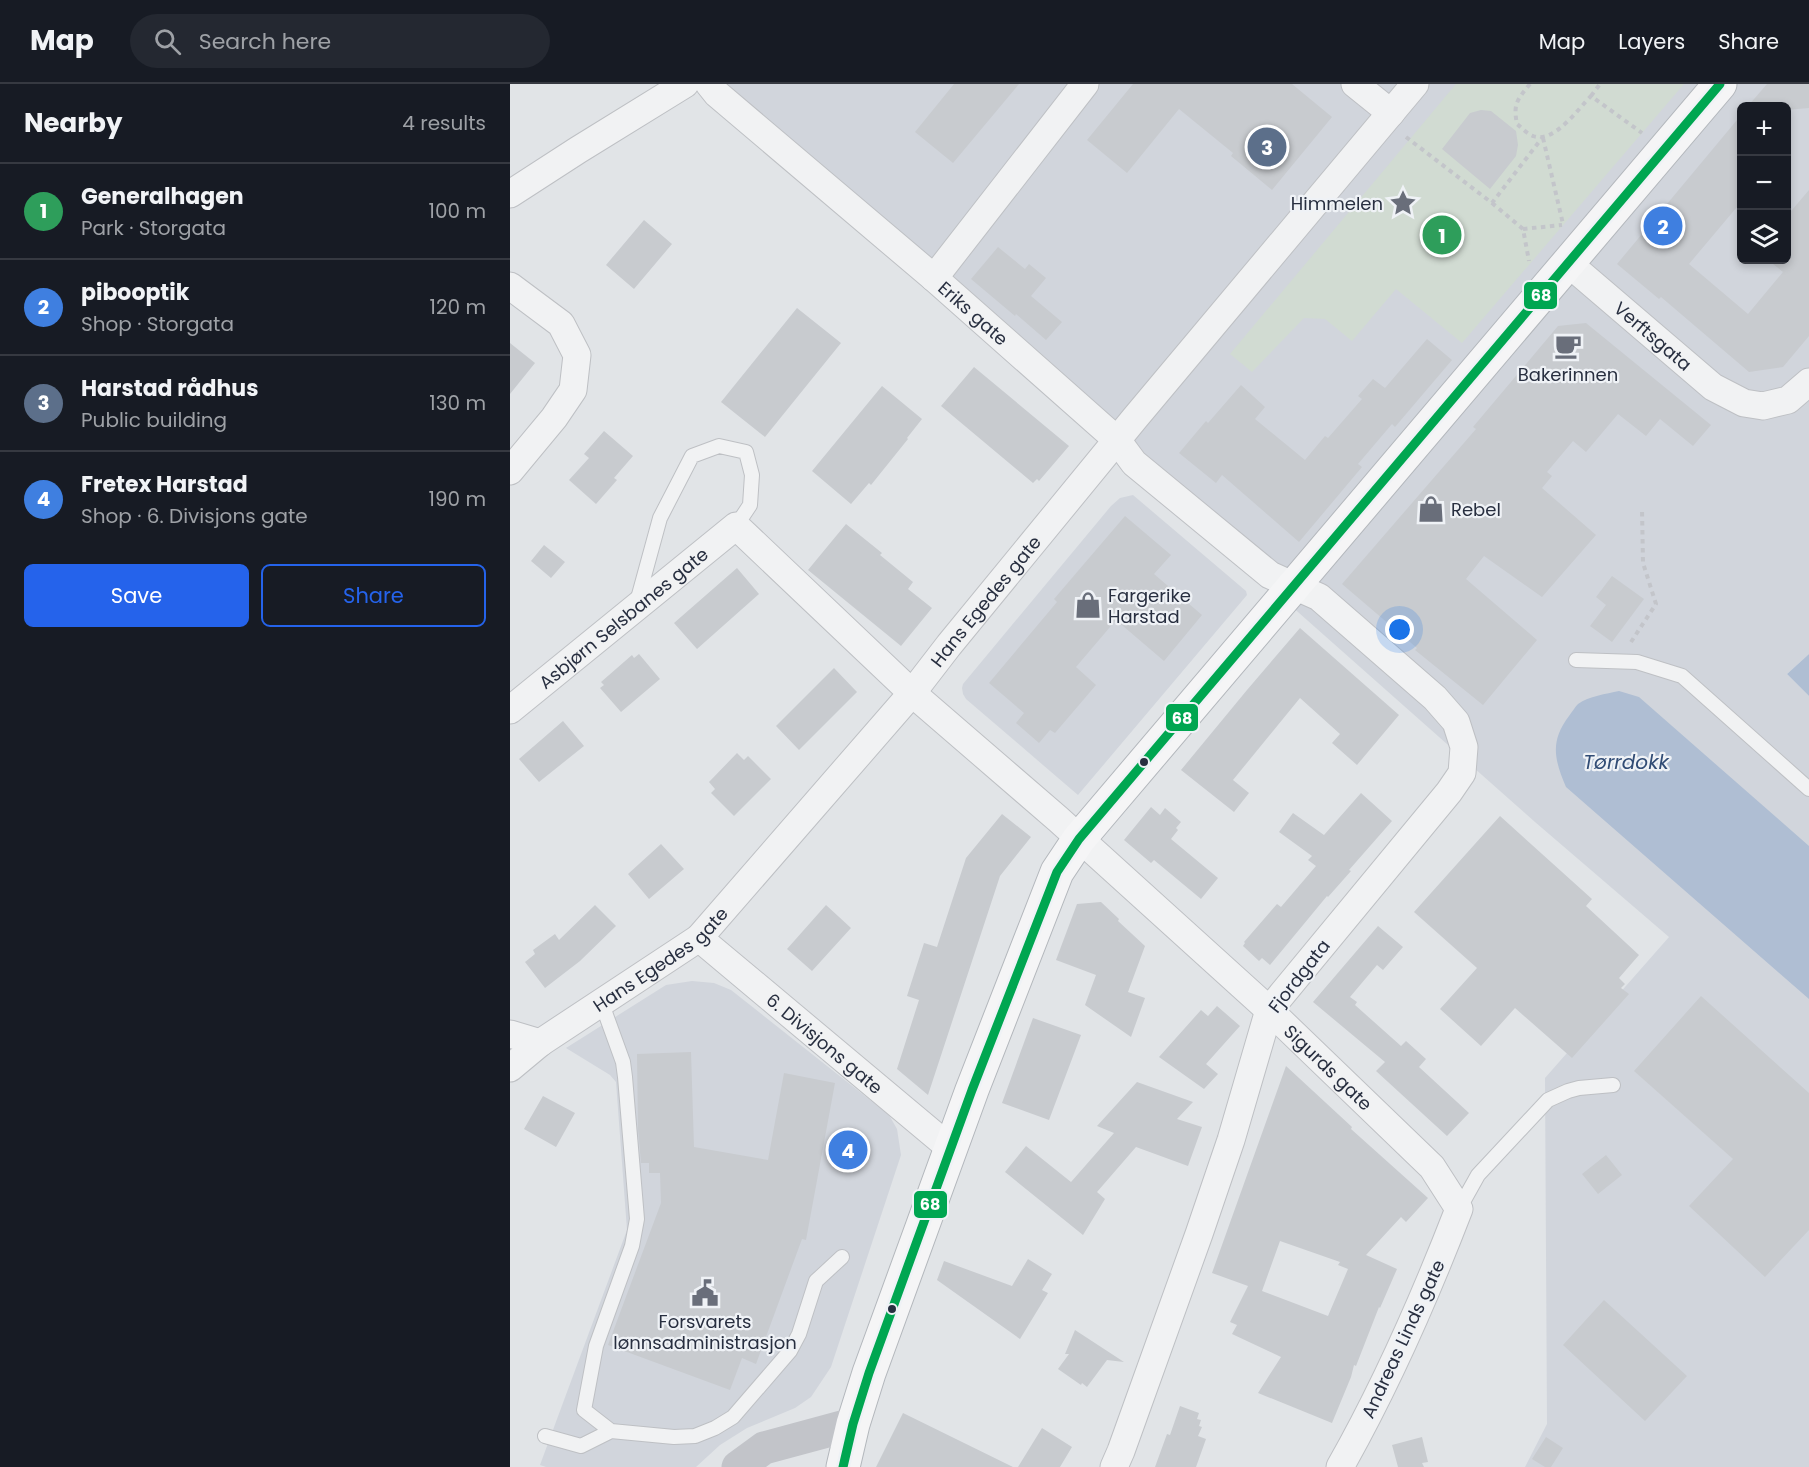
<!DOCTYPE html>
<meta charset="utf-8">
<style>
:root{--surface:#171b24;--page:#242831;--text:#f1f3f6;--muted:#9ea1a6;--line:#363941;--accent:#2563eb}
body{margin:0;font-family:Poppins,sans-serif;background:var(--page);color:var(--text)}
.controls{position:absolute;right:18px;top:18px;display:grid;overflow:hidden;border-radius:9px;box-shadow:0 3px 9px #0003}
.controls button{width:54px;height:54px;display:grid;place-items:center;padding:0;border:0;border-bottom:2px solid var(--line);background:var(--surface);color:var(--text);font:30px sans-serif}
.you{position:absolute;left:890px;top:546px;width:21px;height:21px;margin:-15px;border:4px solid #fff;border-radius:50%;background:#1a73e8;box-shadow:0 0 0 9px #1a73e833}
.badge{display:grid;place-items:center;width:39px;height:39px;border-radius:50%;background:var(--accent);color:#fff;font-size:20px;font-weight:700}
.pin{position:absolute;translate:-50% -50%;border:3px solid #fff;box-shadow:0 2px 6px #0006}
.list{margin:0;padding:0;list-style:none}
h2{display:flex;justify-content:space-between;align-items:center;height:78px;margin:0;padding:0 24px;font-size:26px}
h2 small{font-size:20px;font-weight:400;color:var(--muted)}
.list li{display:grid;grid-template-columns:39px 1fr auto;gap:18px;align-items:center;box-sizing:border-box;height:96px;padding:0 24px;border-top:2px solid var(--line)}
.list b{display:block;font-size:22px;white-space:nowrap}
.list p{margin:0;font-size:20px;white-space:nowrap;color:var(--muted)}
.list em{font-size:20px;font-style:normal;color:var(--muted)}
.actions{display:flex;gap:12px;padding:18px 24px}
.actions a{flex:1;padding:14px 0;border:2px solid var(--accent);border-radius:9px;text-align:center;font-size:21px;color:var(--accent)}
.actions .main{background:var(--accent);color:#fff}
.icon{flex:none;width:33px;height:33px;fill:none;stroke:currentColor;stroke-width:2;stroke-linecap:round;stroke-linejoin:round}
.map{position:relative;flex:none;width:1299px;height:1383px;overflow:hidden}
header{display:flex;align-items:center;gap:36px;box-sizing:border-box;height:84px;padding:0 30px;background:var(--surface);border-bottom:2px solid var(--line)}
header strong{font-size:28px}
nav{display:flex;gap:33px;margin-inline-start:auto;font-size:21px}
.search{width:420px;height:54px;background:var(--page);display:flex;align-items:center;gap:15px;box-sizing:border-box;padding:0 21px;border-radius:33px;color:var(--muted);font-size:22px}
main{display:flex}
aside{flex:1;background:var(--surface)}
.map>svg:first-child{display:block}
</style>
<header>
<strong>Map</strong>
<div class="search"><svg class="icon" aria-label="search" viewBox="0 0 24 24"><circle cx="10" cy="10" r="6"/><path d="M15 15l6 6"/></svg>Search here</div>
<nav><a>Map</a><a>Layers</a><a>Share</a></nav>
</header>
<main>
<aside>
<h2>Nearby<small>4 results</small></h2>
<ul class="list">
<li><span class="badge" style="background:#2e9e5b">1</span><div><b>Generalhagen</b><p>Park · Storgata</p></div><em>100 m</em></li>
<li><span class="badge" style="background:#3f7fe0">2</span><div><b>pibooptik</b><p>Shop · Storgata</p></div><em>120 m</em></li>
<li><span class="badge" style="background:#5c6f8a">3</span><div><b>Harstad rådhus</b><p>Public building</p></div><em>130 m</em></li>
<li><span class="badge" style="background:#3f7fe0">4</span><div><b>Fretex Harstad</b><p>Shop · 6. Divisjons gate</p></div><em>190 m</em></li>
</ul>
<div class="actions"><a class="main">Save</a><a>Share</a></div>
</aside>
<div class="map">
<svg width="1299" height="1383" viewBox="0 0 1299 1383">
<rect width="100%" height="100%" fill="#e1e4e7"/>
<path fill="#d1d5dc" fill-rule="evenodd" d="M192,0H1299V570L1277,590L1299,612V1383H1015L1037,1340L1035,994L1159,853L1025,738ZM1232,22H1276V176H1232Z
M623,411L736,507L737,511L568,711L456,615L453,610L452,604L453,600L601,422L610,414Z
M182,897L204,899L221,906L379,1031L387,1045L391,1071L321,1283L301,1313L285,1324L237,1344L210,1361L186,1383H36L30,1381L117,1146L106,998L100,991L56,964L156,901Z"/>
<path fill="#d1dbd2" d="M946,0H1174L952,259L886,205L842,257L815,235L794,234L742,288L720,270Z"/>
<path fill="#afbed3" d="M1299,570V612L1277,590Z
M1109,607L1129,613L1299,762V915L1056,703C1044,675 1040,657 1059,632C1062,628 1065,623 1068,620C1079,612 1096,610 1109,607Z"/>
<path fill="#c8cbcf" fill-rule="evenodd" d="M444,0H509L443,79L405,48Z
M623,0H782L822,33L762,106L721,72L723,69L669,25L617,89L577,56Z
M1257,0H1299V24L1276,26V22H1238Z
M971,26L981,27L1006,47L1008,61L1006,72L980,105L932,65L960,29Z
M1232,30V117L1179,180L1238,230L1273,188L1258,176H1276V133L1299,106V252L1273,283L1239,288L1151,213L1149,215L1107,180Z
M134,136L162,160L124,205L96,181Z
M488,163L515,185L519,180L536,194L521,212L552,238L536,256L506,230L505,232L461,195Z
M287,224L331,259L255,353L211,318Z
M1076,239L1201,341L1183,362L1150,335L1136,352L1108,330L1076,368L1063,357L1037,388L1042,392L1032,404L1086,451L1032,513L974,472L956,495L1027,556L973,621L905,566L907,564L832,500L966,345L963,343L1048,242Z
M917,255L942,276L885,343L882,340L848,380L852,383L789,458L712,391L706,399L669,369L696,337L698,339L731,301L755,323L745,335L795,376L815,352L818,354L852,315L848,312L863,295L875,304Z
M0,259L25,279L0,310Z
M464,283L559,362L529,397L527,395L523,399L431,322Z
M372,302L412,335L397,354L398,355L361,401L359,399L341,420L302,387Z
M94,347L123,372L104,394L107,396L86,420L59,396L79,374L74,370Z
M615,432L661,471L644,490L692,531L654,577L606,536L566,583L586,601L545,649L540,646L529,659L506,639L514,629L479,599L547,518L544,515Z
M336,440L372,469L370,471L403,498L398,505L422,524L391,562L298,486Z
M34,461L55,478L41,494L21,477Z
M227,484L249,510L187,565L164,539Z
M1102,492L1134,515L1102,558L1080,542L1096,521L1086,513Z
M790,544L889,631L847,681L822,659L830,650L790,614L723,696L739,709L724,728L671,686L737,606Z
M129,570L150,595L111,628L90,604L94,601L91,598L122,571L124,574Z
M324,584L347,608L289,666L266,642Z
M53,637L74,662L29,698L9,675Z
M227,669L234,676L238,672L261,695L224,732L201,709L205,705L199,698Z
M851,709L882,737L839,786L841,787L818,813L817,812L760,881L752,874L749,877L733,862L735,859L734,858L767,820L771,823L806,782L798,776L802,772L769,748L783,729L814,751Z
M641,723L650,731L655,724L671,738L666,744L668,746L661,755L708,794L691,815L644,776L641,779L614,756Z
M492,730L521,753L490,792L418,1011L387,985L409,916L397,912L414,859L427,863L456,774Z
M990,732L1082,815L1076,822L1129,871L1109,894L1115,900L1111,904L1119,910L1062,974L1005,924L971,962L930,925L967,884L904,828Z
M151,760L174,785L139,815L118,790Z
M591,818L609,835L608,837L635,862L618,908L635,914L621,953L575,921L586,891L546,876L567,820Z
M85,821L106,842L70,877L35,904L15,878L25,870L23,866L45,850L49,856Z
M316,821L341,844L302,887L277,865Z
M868,842L893,863L873,886L867,881L840,913L847,918L845,921L891,962L896,957L916,975L909,983L959,1029L937,1052L866,987L875,978L803,918Z
M1191,912L1299,1009V1146L1255,1193L1179,1122L1223,1075L1124,987Z
M707,922L730,942L696,980L708,990L694,1005L649,973L691,926L698,932Z
M523,934L571,951L539,1036L492,1019Z
M181,968L184,1063L258,1076L274,989L325,999L296,1156L292,1155L246,1280L232,1274L220,1306L98,1261L151,1119L150,1089H139V1079H131L128,1045L127,970Z
M776,982L842,1043L841,1045L918,1114L896,1138L891,1133L856,1171L887,1185L870,1224L869,1223L846,1282L844,1281L841,1293L822,1339L748,1309L771,1273L722,1250L727,1241L720,1238L738,1202L702,1189ZM770,1157L830,1178L828,1181L838,1185L818,1232L752,1207Z
M627,998L683,1018L667,1035L692,1043L678,1082L626,1063L587,1108L595,1115L573,1151L495,1088L516,1062L561,1098L604,1049L587,1042Z
M33,1012L65,1029L46,1063L14,1045Z
M1096,1071L1112,1091L1088,1110L1072,1090Z
M518,1175L542,1190L532,1206L538,1209L510,1255L427,1196L434,1177L502,1202Z
M1094,1216L1177,1292L1135,1337L1053,1261Z
M565,1246L614,1278L597,1276L577,1303L572,1299L571,1301L548,1285L559,1270H555Z
M670,1322L689,1329L687,1335L691,1336L689,1342L692,1343L688,1352L696,1355L686,1383H645L657,1350L660,1351Z
M393,1329L503,1383H366Z
M532,1344L562,1363L550,1383H508Z
M912,1353L918,1378L912,1379L914,1383H888L882,1361Z
M1036,1353L1053,1364L1041,1383H1035L1022,1375Z"/>
<g fill="none" stroke-linecap="round" stroke-linejoin="round">
<defs>
<path id="lane" d="M127,518L150,434L182,372L209,362L236,368L242,391L240,421L226,442
M1066,576L1127,578L1172,592L1299,705
M92,920L113,978L115,993L127,1135L122,1162L86,1262L74,1326L101,1347L164,1353L185,1352L205,1344L223,1333L280,1267L289,1250L306,1197L332,1173
M949,1125L968,1091L1038,1016L1058,1007L1069,1004L1103,1001
M35,1352L71,1362L101,1347"/>
<g id="street">
<path id="s1" d="M199,0L207,10L424,194L607,356L624,379L760,491L809,513L925,614L946,638L954,663L952,689L939,708L759,926L721,1056L689,1150L611,1367L604,1383"/>
<path d="M845,0L881,29"/>
<path d="M0,110L68,66L175,0"/>
<path id="s2" d="M1058,179L1203,303L1234,319L1253,322L1278,316L1299,298"/>
<path d="M424,194L575,0"/>
<path d="M0,202L51,240L67,271L63,306L44,334L0,387"/>
<path id="s3" d="M0,626L226,442L402,609L548,735L759,926L922,1083L949,1125C915,1213 877,1300 830,1383"/>
<path id="s4" d="M189,854L440,1064"/>
<path d="M0,950L30,959"/>
<path id="s5" d="M0,984L30,959L189,854L402,609L439,561L625,334L905,0"/>
</g>
<path id="highway" d="M333,1383L343,1340L359,1289L462,1006L547,788L569,755L1210,0"/>
</defs>
<use href="#lane" stroke="#bec0c4" stroke-width="16"/>
<use href="#street" stroke="#bec0c4" stroke-width="29"/>
<use href="#highway" stroke="#b3b7bc" stroke-width="35"/>
<path stroke="#c3c5ca" stroke-width="4" stroke-dasharray="4.5 4.5" stroke-linecap="butt" d="M1020,0C1007,16 1003,20 1007,40C1012,44 1017,50 1023,52C1044,60 1068,25 1081,12L1132,49
M1081,12L1090,0
M896,53L982,119L1032,54
M1033,54L1053,140
M982,119L1013,145L1019,177
M1013,145L1052,141
M1121,558L1146,520L1133,479L1132,425"/>
<use href="#lane" stroke="#f1f2f3" stroke-width="14"/>
<use href="#street" stroke="#f1f2f3" stroke-width="27"/>
<path stroke="#c2c4c9" stroke-width="33" d="M228,1383L254,1364L343,1340"/>
<use href="#highway" stroke="#f5f5f6" stroke-width="33"/>
<defs>
<path id="bus-1" d="M333,1383L343,1340L359,1289L462,1006L547,788L569,755L1210,0"/>
</defs>
<use href="#bus-1" stroke="#eff2f6" stroke-width="14"/>
<use href="#bus-1" stroke="#00a651" stroke-width="9"/>
</g>
<defs>
<symbol id="sight-bare" viewBox="-9 -9 18 18"><path d="M0-6L1.8-2.2L6-1.7L2.9 1.2L3.7 5.4L0 3.3L-3.7 5.4L-2.9 1.2L-6-1.7L-1.8-2.2Z" fill="#696e7a" stroke="#eff2f6" stroke-width="2.5" paint-order="stroke"/></symbol>
<symbol id="cafe-bare" viewBox="-9 -9 18 18"><path d="M-5.5-4.5H6V0H3Q3 3.5 0 3.5H-2.5Q-5.5 3.5-5.5 0ZM3-3.2v2h1.7v-2ZM-6 4.5H4V6H-6Z" fill="#696e7a" stroke="#eff2f6" stroke-width="2.5" paint-order="stroke"/></symbol>
<symbol id="shop-bare" viewBox="-9 -9 18 18"><path d="M-5-2.5h2.3a2.7 3.5 0 0 1 5.4 0H5L5.5 6h-11ZM-1.5-2.5h3a1.5 2.3 0 0 0-3 0Z" fill="#696e7a" stroke="#eff2f6" stroke-width="2.5" paint-order="stroke"/></symbol>
<symbol id="civic-bare" viewBox="-9 -9 18 18"><path d="M-.6-6.5H3V-4.5H.6V-3L4-1V1h2V6H-6V1h2V-1L-.6-3ZM-1.2 2.5V6h2.4V2.5Z" fill="#696e7a" stroke="#eff2f6" stroke-width="2.5" paint-order="stroke"/></symbol>
</defs>
<g fill-rule="evenodd">
<use href="#sight-bare" x="874" y="100" width="38" height="38"/>
<use href="#cafe-bare" x="1039" y="243" width="38" height="38"/>
<use href="#shop-bare" x="902" y="406" width="38" height="38"/>
<use href="#shop-bare" x="559" y="502" width="38" height="38"/>
<use href="#civic-bare" x="176" y="1190" width="38" height="38"/>
</g>
<g fill="#282f40" stroke="#eff2f6" stroke-width="2">
<circle cx="634" cy="678" r="5"/>
<circle cx="382" cy="1225" r="5"/>
</g>
<g text-anchor="middle" dominant-baseline="central" stroke-width="4.5" stroke-linejoin="round" paint-order="stroke">
<g font-size="18" fill="#282f40" stroke="#eff2f6">
<text x="873" y="119" text-anchor="end">Himmelen</text>
<text x="1058" y="290">Bakerinnen</text>
<text x="941" y="425" text-anchor="start">Rebel</text>
<text x="598" y="511" text-anchor="start">Fargerike<tspan x="598" dy="21">Harstad</tspan></text>
<text x="195" y="1237">Forsvarets<tspan x="195" dy="21">lønnsadministrasjon</tspan></text>
</g>
<g font-size="18" fill="#282f40" stroke="#eff2f6">
<text stroke="none"><textPath href="#s1" startOffset="350">Eriks gate</textPath></text>
<text stroke="none"><textPath href="#s2" startOffset="112">Verftsgata</textPath></text>
<text stroke="none"><textPath href="#s5" startOffset="672">Hans Egedes gate</textPath></text>
<text stroke="none"><textPath href="#s3" startOffset="146">Asbjørn Selsbanes gate</textPath></text>
<text stroke="none"><textPath href="#s5" startOffset="186">Hans Egedes gate</textPath></text>
<text transform="translate(789 892) rotate(-52)">Fjordgata</text>
<text stroke="none"><textPath href="#s4" startOffset="164">6. Divisjons gate</textPath></text>
<text stroke="none"><textPath href="#s3" startOffset="1094">Sigurds gate</textPath></text>
<text transform="translate(893 1255) rotate(-65)">Andreas Linds gate</text>
</g>
<g font-size="20" font-style="italic" fill="#314c75" stroke="#eff2f6">
<text x="1116" y="678">Tørrdokk</text>
</g>
</g>
<g stroke="#eff2f6" stroke-width="2">
<rect x="1013" y="197" width="35" height="29" rx="6" fill="#00a651"/>
<rect x="655" y="619" width="34" height="29" rx="6" fill="#00a651"/>
<rect x="403" y="1106" width="35" height="29" rx="6" fill="#00a651"/>
</g>
<g font-size="16" text-anchor="middle" font-weight="bold" fill="#fff">
<text x="1031" y="217">68</text>
<text x="672" y="640">68</text>
<text x="420" y="1126">68</text>
</g>
</svg>
<div class="controls">
<button>+</button>
<button>−</button>
<button><svg class="icon" aria-label="layers" viewBox="0 0 24 24"><path d="M12 4l9 5-9 5-9-5zM3 14l9 5 9-5"/></svg></button>
</div>
<div class="you"></div>
<div class="pin badge" style="left:932px;top:151px;background:#2e9e5b">1</div>
<div class="pin badge" style="left:1153px;top:142px;background:#3f7fe0">2</div>
<div class="pin badge" style="left:757px;top:63px;background:#5c6f8a">3</div>
<div class="pin badge" style="left:338px;top:1066px;background:#3f7fe0">4</div>
</div>
</main>
